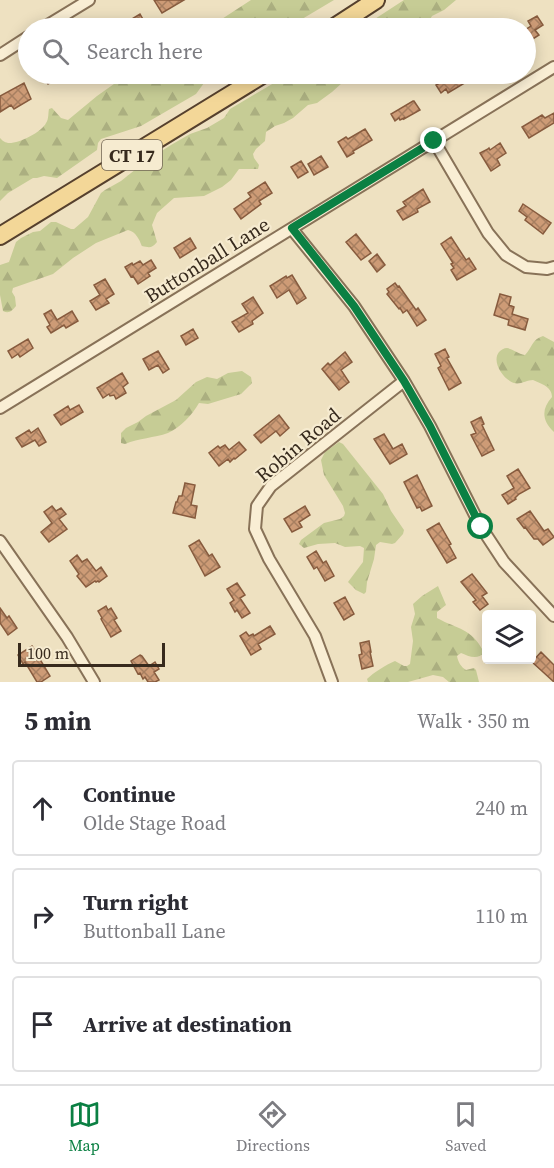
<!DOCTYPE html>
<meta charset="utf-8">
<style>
:root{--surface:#fff;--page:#f7f7f7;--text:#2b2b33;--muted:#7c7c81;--line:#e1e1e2;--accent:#0b8043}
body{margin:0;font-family:"Source Serif 4",serif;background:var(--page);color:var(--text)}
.controls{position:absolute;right:18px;bottom:18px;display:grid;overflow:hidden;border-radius:6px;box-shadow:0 3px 15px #0003}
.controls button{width:54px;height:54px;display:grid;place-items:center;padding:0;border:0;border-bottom:2px solid var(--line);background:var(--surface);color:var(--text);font:30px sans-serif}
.scale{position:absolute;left:18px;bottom:15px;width:147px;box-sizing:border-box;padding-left:6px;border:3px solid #372a1d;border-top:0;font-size:16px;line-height:21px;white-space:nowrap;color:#372a1d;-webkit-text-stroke:4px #f6ebd0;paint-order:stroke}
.stop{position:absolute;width:18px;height:18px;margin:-14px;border:4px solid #0b8043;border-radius:50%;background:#fff}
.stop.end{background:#0b8043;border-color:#fff;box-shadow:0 2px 6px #0008}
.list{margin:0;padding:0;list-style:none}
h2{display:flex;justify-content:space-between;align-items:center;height:78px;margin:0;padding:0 24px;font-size:26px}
h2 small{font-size:20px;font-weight:400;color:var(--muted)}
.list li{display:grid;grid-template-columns:39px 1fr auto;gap:18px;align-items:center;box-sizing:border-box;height:96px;margin:0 12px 12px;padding:0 12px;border:2px solid var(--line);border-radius:6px}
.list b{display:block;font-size:22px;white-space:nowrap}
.list p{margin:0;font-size:20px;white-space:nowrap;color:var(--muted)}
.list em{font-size:20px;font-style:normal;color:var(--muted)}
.icon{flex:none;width:33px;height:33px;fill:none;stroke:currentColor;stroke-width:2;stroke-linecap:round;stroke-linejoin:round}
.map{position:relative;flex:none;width:554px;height:682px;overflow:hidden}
.search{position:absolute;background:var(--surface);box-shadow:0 3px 15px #0003;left:18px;right:18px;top:18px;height:66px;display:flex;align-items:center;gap:15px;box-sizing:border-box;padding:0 21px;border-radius:33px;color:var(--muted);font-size:22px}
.sheet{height:402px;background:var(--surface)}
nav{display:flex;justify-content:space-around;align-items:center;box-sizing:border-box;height:84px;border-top:2px solid var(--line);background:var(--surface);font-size:16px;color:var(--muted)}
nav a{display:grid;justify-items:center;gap:3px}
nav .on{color:var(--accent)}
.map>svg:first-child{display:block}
</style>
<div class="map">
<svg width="554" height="682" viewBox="0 0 554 682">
<defs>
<pattern id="forest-firs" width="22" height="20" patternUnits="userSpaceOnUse" patternTransform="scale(1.5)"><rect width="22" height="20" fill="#c6cc95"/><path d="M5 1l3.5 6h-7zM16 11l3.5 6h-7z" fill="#abaf80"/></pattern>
<pattern id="building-cross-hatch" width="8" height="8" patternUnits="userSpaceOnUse" patternTransform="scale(1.5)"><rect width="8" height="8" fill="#cd9b76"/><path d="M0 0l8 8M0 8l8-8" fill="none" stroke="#a77f60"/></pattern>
</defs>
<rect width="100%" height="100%" fill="#eee1c1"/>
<path fill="url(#forest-firs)" d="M251,0H334L287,28H208Z
M404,0H456L444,10L432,16L428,23L429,28H361Z
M124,74H220L204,83L196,94L141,126L101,139L98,143L97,150L57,178L44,176L37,178H33L8,193L0,201V138C3,141 4,142 8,143C18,144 42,132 46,123C49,119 48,113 49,109L52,108L61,118L68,120L97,96L121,79Z
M289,74H352L332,92L317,103L308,105L293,118L284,123L275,126L266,132L265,141L256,149L253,154L254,158L259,165L258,169H239L231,180L222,187L204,196L174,198L157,213L152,225L157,242C152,248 150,248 142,246C139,239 136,232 128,230L96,243L73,258L53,274L13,288L12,292L15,297L16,306C12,311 9,314 3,311L0,295V265L9,262L16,242L21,238L33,232L40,231L51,222H56L71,229H74L88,217L101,193L105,190L121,181L146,161L171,145L190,134L207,128L224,118L230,109Z
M543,336L554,342V432C542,421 541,409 552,397C552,387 542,384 533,380C527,380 520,385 514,383C504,380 491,362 499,352C501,350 504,348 507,348C513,349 518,354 525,355C532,348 532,339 543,336Z
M242,371L251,377L252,383L241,394L208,404L199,403C192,415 181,427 168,433C154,438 139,438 125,444L121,443V433L126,428L138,422L146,416L176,400L196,382L207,377L217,379L228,373Z
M339,442L343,444L383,494L391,511L404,530L403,534L395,543L392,544L380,542L376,545L374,559L367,582L366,592L364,594L356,590L348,582L363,562L364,548L360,546L345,547L335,543L318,544L304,548L299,544L301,540L324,523L340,519L344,516L345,513L343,506L324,475L321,460L325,452Z
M438,586L446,605L437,612V618C459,630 470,627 484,652C478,661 468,656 461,653L457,656C458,662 461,667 466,670L474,668L476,670L479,682H449L443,677L433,675L408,682H368L367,679C373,673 387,664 395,661L404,666H407L410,664L413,641L411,627L415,614L413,604L422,596Z"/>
<path fill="#c6cc95" d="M554,363V392L538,372Z"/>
<path fill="url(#building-cross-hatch)" stroke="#875b3e" stroke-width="1.5" d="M154,0H184L162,13Z
M140,14L148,28H117Z
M537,16L543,25L535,30L539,35L525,44V30L531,26L528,21Z
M42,74H65L48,84Z
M456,74H464L468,81L448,93L446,89L441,93L436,85Z
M24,83L31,99L14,109L11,105L0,112V96Z
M413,101H414L420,110L404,119V118L400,120L399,118L395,121L391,114Z
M554,113V123L529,138L522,127L542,115L545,118Z
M365,129L372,140L353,151L354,153L347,157L338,142L346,137L348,139Z
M500,143L506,153L497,159L500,165L491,171L480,153L488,149L489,148L490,150Z
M321,156L328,167L314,175L308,164Z
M301,161L308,172L298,178L291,167Z
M265,182L272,193L259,201L261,204L241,219L234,209L251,197L248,193Z
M423,189L430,202L417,209L418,212L403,220L397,211L406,206L403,202Z
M523,204L551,223L543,234L525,220L527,217L519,211Z
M356,234L371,253L361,260L346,242Z
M451,237L466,260L469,258L476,269L457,280L451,270L454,268L451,264L453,263L441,244Z
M190,238L196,248L180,258L174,248Z
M377,254L385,265L377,272L369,261Z
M151,260L156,268L148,273L150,276L138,284L133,276L131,277L125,267L132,263L133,265L140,261L143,265Z
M292,275L306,298L297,304L289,290L277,298L270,286L286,276L287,278Z
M105,279L114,294L106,299L109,303L96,310L90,301L100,295L94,285Z
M395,283L398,287L399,286L416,310L418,308L426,320L417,326L407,310L403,313L400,308L399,309L387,294L389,292L387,289Z
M500,294L511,297L509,305L514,307L512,314L528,319L525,330L508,325L509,320L494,315Z
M253,297L263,313L252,321L253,324L239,332L232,322L248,313L242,304Z
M51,310L57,320L72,311L78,321L66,328L64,325L51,333L47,327L50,325L44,314Z
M193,329L198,338L186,345L181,336Z
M28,339L33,348L20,357L18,354L12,358L8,351Z
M445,349L449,357L447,358L461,383L449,390L438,368L441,366L435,354Z
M158,351L169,369L163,373L158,365L149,370L143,359Z
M345,352L352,362L341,370L349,382L339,390L322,369L328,363L330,365Z
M122,373L128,383L123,387L126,393L116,399L114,395L110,396L109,394L103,398L97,388Z
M79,405L83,412L61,425L54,415L68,406L70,410Z
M279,415L289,428L280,436L276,431L261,443L254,435Z
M481,417L484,424L482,425L494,450L482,456L471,435L476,433L471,422Z
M38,428L46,442L39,446L35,440L22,447L16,438L29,430L31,433Z
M384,434L393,449L402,444L407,454L390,464L374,439Z
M239,442L246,450L235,459L234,458L230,462L228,459L219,466L209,453L218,446L220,448L225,445L229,450Z
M518,469L530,488L519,494L515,498L516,499L508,504L502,495L514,488L507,476Z
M417,475L432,506L422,511L420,507L417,508L404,482Z
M185,483L195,485L191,505L197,506L195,518L173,513L176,502H177L179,496H182Z
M52,506L56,511L61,508L66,514L59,519L67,529L49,542L41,532L52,523L44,512Z
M305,506L310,515L299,522L302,527L292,532L284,519Z
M530,511L544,531L548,529L554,537L543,545L538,539H534L525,527L524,528L517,519Z
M439,523L451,544L449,545L456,558L447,563L427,530Z
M199,540L209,556L212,554L220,567L205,576L189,546Z
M316,551L323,563L326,561L334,576L325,581L317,567L314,569L307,557Z
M77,555L82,562L87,559L96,571L101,567L107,576L99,582L98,581L96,582L95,581L86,587L77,576L79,574L70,561Z
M472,574L487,593L482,596L488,604L480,610L473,602L476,600L461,582Z
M237,583L245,595L240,598L250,613L242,618L237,610L235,612L230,603L234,600L227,589Z
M345,597L354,614L344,620L334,603Z
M106,606L108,610L111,608L117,618L114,620L121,631L111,637L101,619L102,618L98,611Z
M0,608L7,618L9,616L17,628L8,635L0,623Z
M270,626L275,634L258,644L261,649L251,655L240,636L246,632L249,636L253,634L254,636Z
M369,641L371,652H370L373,666L362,669L359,655L362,654L360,643Z
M32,646L50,676L41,682H37L25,662L23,664L18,655Z
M541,652L554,665V682L532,662Z
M140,655L142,656L149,666L155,662L159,669L154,672L159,680L155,682H148L145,677L143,679L140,673L138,674L131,661Z"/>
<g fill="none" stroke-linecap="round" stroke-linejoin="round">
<defs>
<path id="minor" d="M43,28L89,0
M0,55L28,37
M434,141L488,233L506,255L526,267L547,269L554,267
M292,229L354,306L404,381L430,426L481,527L504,562L554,616
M0,408L554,67
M0,541L67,637L94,682
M332,682L315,636L269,559L255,529L257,506L271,486L404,381"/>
<path id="primary" d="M333,28L376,0
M0,236L264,74"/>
</defs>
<use href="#minor" stroke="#887258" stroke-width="14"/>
<use href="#primary" stroke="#56402d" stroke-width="20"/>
<use href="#minor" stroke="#f9eed4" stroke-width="10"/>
<use href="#primary" stroke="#f3d798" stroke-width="16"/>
</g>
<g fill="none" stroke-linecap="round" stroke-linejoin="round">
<path stroke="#0b8043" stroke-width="8" d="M434,141L292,228L354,306L404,381L430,426L481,527"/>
</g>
<g text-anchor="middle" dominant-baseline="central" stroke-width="4.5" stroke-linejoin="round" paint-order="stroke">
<rect fill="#f6ebd0" stroke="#706453" stroke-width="1.5" x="102" y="140" width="60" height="30" rx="4.5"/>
<g font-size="18" font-weight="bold" fill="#372a1d">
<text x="132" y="155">CT 17</text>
</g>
<g font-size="20" fill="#372a1d" stroke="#f6ebd0">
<text transform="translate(207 260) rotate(-32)">Buttonball Lane</text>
<text transform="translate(298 445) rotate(-40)">Robin Road</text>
</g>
</g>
</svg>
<div class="controls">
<button><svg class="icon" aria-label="layers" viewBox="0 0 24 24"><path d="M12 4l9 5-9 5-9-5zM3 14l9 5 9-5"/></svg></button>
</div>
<div class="scale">100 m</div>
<div class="stop" style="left:481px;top:527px"></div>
<div class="stop end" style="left:434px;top:141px"></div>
<div class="search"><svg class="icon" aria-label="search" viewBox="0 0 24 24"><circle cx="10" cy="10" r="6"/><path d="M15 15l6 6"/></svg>Search here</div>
</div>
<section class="sheet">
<h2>5 min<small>Walk · 350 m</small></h2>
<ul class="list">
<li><svg class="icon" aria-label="ahead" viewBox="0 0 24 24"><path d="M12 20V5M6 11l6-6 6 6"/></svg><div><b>Continue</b><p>Olde Stage Road</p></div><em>240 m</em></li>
<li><svg class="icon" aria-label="right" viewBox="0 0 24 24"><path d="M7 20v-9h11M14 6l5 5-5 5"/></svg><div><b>Turn right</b><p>Buttonball Lane</p></div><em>110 m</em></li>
<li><svg class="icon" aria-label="arrive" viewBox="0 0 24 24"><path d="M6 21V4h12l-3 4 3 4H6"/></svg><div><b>Arrive at destination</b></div></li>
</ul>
</section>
<nav>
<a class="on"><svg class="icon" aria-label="map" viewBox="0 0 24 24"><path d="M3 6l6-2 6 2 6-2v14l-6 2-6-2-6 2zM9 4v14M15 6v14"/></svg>Map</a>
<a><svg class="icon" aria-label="directions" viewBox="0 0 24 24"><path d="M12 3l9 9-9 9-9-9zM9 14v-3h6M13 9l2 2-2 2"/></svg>Directions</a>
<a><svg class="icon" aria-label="saved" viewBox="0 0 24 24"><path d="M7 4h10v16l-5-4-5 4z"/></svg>Saved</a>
</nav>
